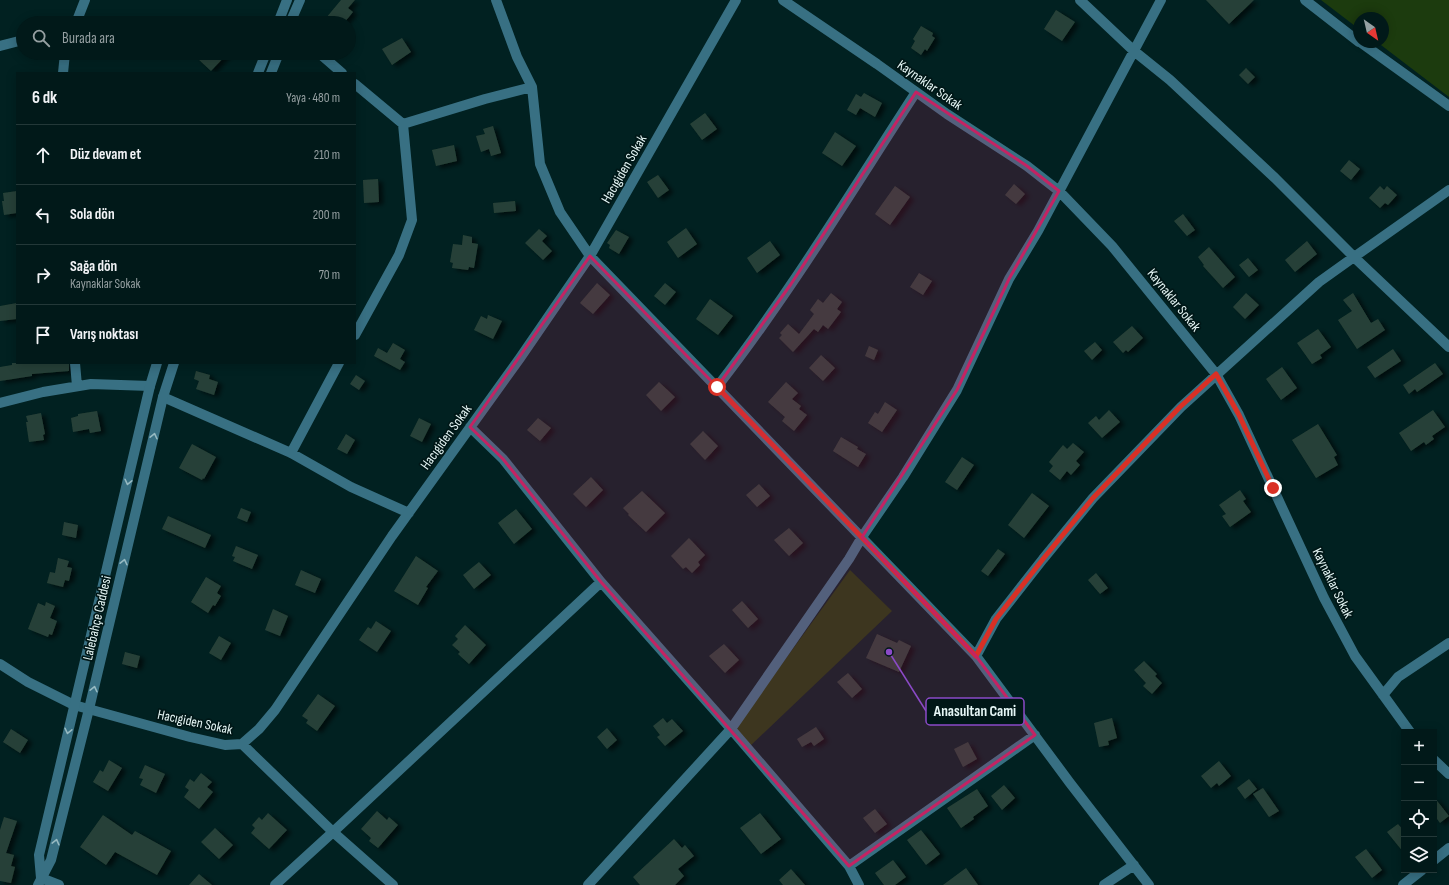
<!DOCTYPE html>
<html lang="tr">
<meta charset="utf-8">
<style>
:root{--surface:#011919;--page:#0f2626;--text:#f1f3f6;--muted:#96a0a2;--line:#233838}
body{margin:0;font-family:"Sofia Sans Condensed",sans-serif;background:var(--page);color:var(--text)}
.controls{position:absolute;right:12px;bottom:12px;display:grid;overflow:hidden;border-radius:0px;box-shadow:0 2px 10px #0003}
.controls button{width:36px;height:36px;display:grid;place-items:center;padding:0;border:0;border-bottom:1px solid var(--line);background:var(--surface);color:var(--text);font:20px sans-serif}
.compass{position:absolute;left:1353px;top:12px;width:36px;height:36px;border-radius:50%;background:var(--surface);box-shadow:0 2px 10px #0003;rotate:146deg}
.stop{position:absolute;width:12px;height:12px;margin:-9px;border:3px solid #d93025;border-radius:50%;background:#fff}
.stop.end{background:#d93025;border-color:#fff;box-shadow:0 1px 4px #0008}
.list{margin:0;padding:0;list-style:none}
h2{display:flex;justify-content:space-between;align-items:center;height:52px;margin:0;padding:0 16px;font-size:17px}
h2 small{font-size:13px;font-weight:400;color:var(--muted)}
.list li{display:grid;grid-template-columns:26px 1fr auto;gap:12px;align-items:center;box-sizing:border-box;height:60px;padding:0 16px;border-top:1px solid var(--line)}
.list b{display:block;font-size:15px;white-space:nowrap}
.list p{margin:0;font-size:13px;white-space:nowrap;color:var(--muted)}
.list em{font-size:13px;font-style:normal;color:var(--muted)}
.icon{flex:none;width:22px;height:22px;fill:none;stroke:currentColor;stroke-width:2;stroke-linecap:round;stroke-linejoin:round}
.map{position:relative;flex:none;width:1449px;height:885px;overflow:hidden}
.search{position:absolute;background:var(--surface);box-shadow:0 2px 10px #0003;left:16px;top:16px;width:340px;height:44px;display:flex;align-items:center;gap:10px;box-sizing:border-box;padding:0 14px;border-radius:22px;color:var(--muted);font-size:15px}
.panel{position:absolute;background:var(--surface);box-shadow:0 2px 10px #0003;left:16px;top:72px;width:340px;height:292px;border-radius:0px}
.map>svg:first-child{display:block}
</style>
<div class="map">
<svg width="1449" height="885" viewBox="0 0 1449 885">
<defs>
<filter id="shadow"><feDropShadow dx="4.5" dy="2.5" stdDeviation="2" flood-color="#0009"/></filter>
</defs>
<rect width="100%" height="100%" fill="#012121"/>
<path fill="#1c3b0e" d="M1321,0H1449V97L1377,42H1383V18H1359V29Z
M850,570L892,611L749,747L738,733L737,726Z"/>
<path fill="#284137" filter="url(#shadow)" d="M341,0H355L348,8L353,12L344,23H331L326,18Z
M1206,0H1254L1229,24Z
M1056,10L1075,22L1062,41L1044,29Z
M921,26L933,33L932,36L935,38L927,51L925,49L921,55L911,48L915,41L913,39Z
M402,38L411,52L392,65L382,49Z
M202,53H228L211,71L197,58Z
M1246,68L1255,77L1248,84L1239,75Z
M864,93L882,103L875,117L860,108L856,115L847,110L856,94L861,97Z
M705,113L717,129L702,140L690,124Z
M493,126L501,153L491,156L489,149L481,152L476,136L485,134L483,129Z
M835,132L856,146L842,166L822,153Z
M454,145L457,161L436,166L432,150Z
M1349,160L1360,169L1351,180L1340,171Z
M658,175L669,190L658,198L647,182Z
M378,179L379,202L364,203L363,180Z
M1014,184L1025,194L1016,204L1005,195Z
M895,186L910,197L890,225L875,214Z
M1380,186L1384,190L1387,186L1397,195L1388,205L1385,203L1380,208L1369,198Z
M17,191V213L4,215L2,201H4L3,193Z
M515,201L516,211L494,213L493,203Z
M1183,214L1195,230L1187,236L1174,221Z
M686,228L697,244L678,258L667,242Z
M539,229L547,236L542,241L552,251L543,260L525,243Z
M616,230L629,237L619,254L609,248L610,245L607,243Z
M463,235L472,237V243L478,244L474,268L469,267L468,270L452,268L453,263L450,262L453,244L462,245Z
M770,241L780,255L757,273L747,258Z
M1307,241L1317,254L1295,272L1285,260Z
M1209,247L1235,277L1223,288L1203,266L1204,265L1198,257Z
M1248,258L1258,270L1249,277L1239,265Z
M919,273L932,281L923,295L910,287Z
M597,283L610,295L593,314L580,303Z
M665,283L676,292L665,305L654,296Z
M831,293L842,302L837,309L841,312L828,329L823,325L818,332L814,329L793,352L779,338L782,335L780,333L788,324L799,334L814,314L810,310L818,299L823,303Z
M1246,293L1259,305L1245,319L1233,307Z
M1353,293L1371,323L1378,319L1385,330L1357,349L1338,320L1352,311L1343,300Z
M710,299L733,316L718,335L696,319Z
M17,303V319L0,321V306Z
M488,315L502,321L493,339L474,330L481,316L487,319Z
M1132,326L1143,338L1128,352L1126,350L1123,353L1113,342Z
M1318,329L1331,347L1320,355L1322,358L1312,364L1297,343Z
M1095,342L1102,350L1092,360L1084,351Z
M393,343L405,350L400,359L405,362L400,370L374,356L378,348L387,353Z
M869,346L878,350L874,360L865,356Z
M1393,349L1401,361L1375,378L1367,367Z
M821,355L835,368L823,381L809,368Z
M12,363H69V371L32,374V376L0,381V367L12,365Z
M1435,363L1443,374L1417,392L1415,389L1409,394L1403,385Z
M1282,367L1297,388L1281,400L1266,379Z
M196,371L210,375L209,379L218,382L214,395L196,389L199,381L194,379Z
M356,375L365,381L359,390L350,384Z
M659,382L675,397L661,411L646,395Z
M786,382L798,393L792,399L801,406L799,409L807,415L794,431L782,421L785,417L768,402Z
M885,402L897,410L882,432L868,423L875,412L878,414Z
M1109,410L1120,422L1102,438L1088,423L1096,416L1099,420Z
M1433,410L1445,427L1432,436L1434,439L1426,445L1424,442L1411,451L1399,433Z
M97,411L101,431L90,433L89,429L73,432L71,418L78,416V414Z
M41,413L45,434L43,435L44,440L29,442L26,422H28L26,416Z
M419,418L431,424L422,442L410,436Z
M538,418L551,428L540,441L527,430Z
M1318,424L1337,455L1334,457L1338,465L1316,478L1292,440Z
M703,431L718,446L705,460L690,444Z
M346,434L355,440L347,454L337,449Z
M841,437L858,447L857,449L866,454L858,467L833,451Z
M1073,443L1084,452L1076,461L1080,465L1071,475L1067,471L1060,480L1049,471L1053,466L1049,462L1063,445L1067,449Z
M192,444L216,457L204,479L203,478L202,480L179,468Z
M962,457L974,465L957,490L945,482Z
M591,477L603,490L586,507L573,494Z
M759,484L770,496L757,507L746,495Z
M1240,490L1246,499L1243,501L1251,512L1230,527L1222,516L1226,514L1219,505Z
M642,491L665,513L646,532L628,515L629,514L623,508Z
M1032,493L1049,506L1024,538L1008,525Z
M241,508L251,512L247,522L237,518Z
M516,509L532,529L514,544L498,523Z
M168,516L211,535L205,548L162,529Z
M64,522L78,525L76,538L62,535Z
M789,528L803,543L789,556L774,540Z
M689,538L705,555L698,562L700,565L692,573L686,567L683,569L671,556Z
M236,546L258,555L252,569L233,561L235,557L232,556Z
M998,549L1005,554L988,576L981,571Z
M416,556L438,571L426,587L428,588L418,605L394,591Z
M58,558L69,561L67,567L72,568L69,581L65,580L63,587L47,583L50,572L55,573Z
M479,562L491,575L474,589L463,575Z
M301,570L321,579L315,593L295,585Z
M1096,573L1108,588L1100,594L1088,580Z
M206,577L221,586L217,593L221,596L215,606L213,605L208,613L191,602Z
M742,601L758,619L748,628L732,610Z
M46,602L55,606L50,618L57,621L52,635L49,634L48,637L28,629L38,603L45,606Z
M273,609L288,616L280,636L265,630Z
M376,621L391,631L377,652L359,640L368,627L371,629Z
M465,625L486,645L469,664L458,654L460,652L452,645L458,639L455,636Z
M877,634L897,643L899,640L911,646L899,672L866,658Z
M219,636L231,643L221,660L209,653Z
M724,644L739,660L725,673L709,656Z
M125,652L140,656L137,668L122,664Z
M1144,661L1157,674L1155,676L1162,683L1152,694L1143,686L1146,683L1134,670Z
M848,673L862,689L852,698L837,682Z
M318,694L335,706L317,731L306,723L308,720L302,716Z
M663,718L667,723L672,719L683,731L665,746L657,737L660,735L653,726Z
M1112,718L1117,738L1108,741L1109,745L1099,747L1094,723Z
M816,727L824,739L814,746L811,742L802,747L797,739Z
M607,728L617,740L607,749L597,737Z
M11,729L28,740L20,753L3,742Z
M968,742L977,759L963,767L954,749Z
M109,760L122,768L108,791L93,782L100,770L103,772Z
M1219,761L1231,776L1219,786L1217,783L1211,788L1201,776Z
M145,765L165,774L156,793L140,785L143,779L139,778Z
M201,773L212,782L207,787L213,792L199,809L184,797L189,790L185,787L190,779L194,782Z
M1249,779L1257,789L1245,799L1237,788Z
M1004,785L1015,798L1002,810L991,796Z
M1263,788L1279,811L1269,817L1253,794Z
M977,789L988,806L973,817L974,819L961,828L947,808Z
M1434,797L1449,816L1440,823L1434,815Z
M875,809L887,824L875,833L863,818Z
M377,811L387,820L389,817L398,825L378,848L369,841L371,838L361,829Z
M268,813L287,830L269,849L251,833L255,828L252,825L259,817L262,820Z
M760,813L781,839L761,854L740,828Z
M103,815L132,835L135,831L171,851L157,875L115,852L106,865L80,847Z
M4,817L17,821L6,853L14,855L11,866L15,867L11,883L0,881V830Z
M1398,824L1404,831V853L1387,832Z
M215,828L233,845L219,859L201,842Z
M921,830L940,854L926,865L907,840Z
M674,839L682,848L685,845L694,856L678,869L684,876L675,885H640L633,877Z
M1366,849L1382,870L1372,878L1355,857Z
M893,860L906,877L895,885H884L875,873Z
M966,868L978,885H943Z
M791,869L805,885H783L779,880Z
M199,874L212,885H189Z"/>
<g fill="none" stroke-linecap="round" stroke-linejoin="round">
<path stroke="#387083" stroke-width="10" d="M496,0L517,57L532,87L540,164L560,212L590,256L976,656L1070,783L1149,885
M783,0L877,64L947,114L1027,166L1059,191L1112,246L1216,374L1239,415L1324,598L1355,656L1410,732
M1080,0L1134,51L1170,80L1275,178L1354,257L1449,190
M1305,0L1359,42
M76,23L85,0
M1360,42L1449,106
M0,46L23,40
M319,53L342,73
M63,73L65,53
M355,84L403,124
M355,335L399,255L412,220L403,124L485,99L532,87
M75,363L77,386
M717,387C790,293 851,192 916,92
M163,397L291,453L351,487L409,513
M0,403L43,392L91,384L150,386
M470,427L503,459L601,582
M291,453L339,363
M976,656L996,619L1043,559L1093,498L1181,407L1319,282L1354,257L1449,347
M0,664L28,682L74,705L190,737L225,745L242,744L259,729L275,710L392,536L520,358L590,256L736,0
M1383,695L1398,677L1449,643
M242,744L333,832L393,885
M1434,760L1449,774
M1434,860L1449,848
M41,878L59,885
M275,885L333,832L601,582L731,729L849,866
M588,885L731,729L849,559L862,537L903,477L957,390L1009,279L1038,231L1161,0
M859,885L849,866L1035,735
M1104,885L1134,865
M1403,885L1422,870"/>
<path stroke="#387083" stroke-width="10" d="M278,23L287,0
M290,23L300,0
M258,73L266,53
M271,73L279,53
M41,878L39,855L150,386L157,363
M38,885L51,860L89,709L163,397L174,363"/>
</g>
<defs><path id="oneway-chevron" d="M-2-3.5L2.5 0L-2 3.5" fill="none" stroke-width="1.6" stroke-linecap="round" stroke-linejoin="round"/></defs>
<g stroke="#97bac2">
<use href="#oneway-chevron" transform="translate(154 436) rotate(-77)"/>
<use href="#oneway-chevron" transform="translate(128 482) rotate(103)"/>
<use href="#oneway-chevron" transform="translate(124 562) rotate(-77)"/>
<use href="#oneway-chevron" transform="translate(94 689) rotate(-77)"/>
<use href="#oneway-chevron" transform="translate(68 731) rotate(103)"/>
<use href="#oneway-chevron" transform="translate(56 842) rotate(-76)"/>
</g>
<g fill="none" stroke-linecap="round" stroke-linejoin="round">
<path stroke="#d93025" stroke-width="5" d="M717,387L976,656L996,619L1043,559L1093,498L1180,407L1216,374L1239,415L1273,488"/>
</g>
<path fill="#c42363" fill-opacity="0.2" stroke="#c42363" stroke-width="3" stroke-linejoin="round" d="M916,92L1027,166L1059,191L1009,279L957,390L862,537L976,656L1035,735L849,866L601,582L503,459L470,427L590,256L717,387L791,284Z"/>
<g text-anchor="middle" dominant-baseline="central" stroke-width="3.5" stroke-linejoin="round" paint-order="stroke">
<g font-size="14" fill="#e5f6f5" stroke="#001717">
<text transform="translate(930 85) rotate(35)">Kaynaklar Sokak</text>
<text transform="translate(624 169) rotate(-60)">Hacıgiden Sokak</text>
<text transform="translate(1174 300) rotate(51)">Kaynaklar Sokak</text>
<text transform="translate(446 437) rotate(-54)">Hacıgiden Sokak</text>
<text transform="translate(1333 583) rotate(64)">Kaynaklar Sokak</text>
<text transform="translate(97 618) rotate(-77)">Lalebahçe Caddesi</text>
<text transform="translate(195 722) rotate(12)">Hacıgiden Sokak</text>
</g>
</g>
<path fill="none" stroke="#8b4ac7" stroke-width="1.5" d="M889 652L926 711"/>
<circle fill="#8b4ac7" stroke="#001717" stroke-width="1.5" cx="889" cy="652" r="4"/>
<rect fill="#001717" stroke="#8b4ac7" stroke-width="1.5" x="926" y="698" width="98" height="27" rx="4"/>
<g font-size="15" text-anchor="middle" font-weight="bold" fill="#e5f6f5">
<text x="975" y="716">Anasultan Cami</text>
</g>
</svg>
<div class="controls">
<button>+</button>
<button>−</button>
<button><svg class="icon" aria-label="locate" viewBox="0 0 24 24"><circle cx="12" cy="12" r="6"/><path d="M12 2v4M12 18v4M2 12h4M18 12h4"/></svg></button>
<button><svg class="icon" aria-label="layers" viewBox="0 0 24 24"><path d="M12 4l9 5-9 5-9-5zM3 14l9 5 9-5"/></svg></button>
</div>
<svg class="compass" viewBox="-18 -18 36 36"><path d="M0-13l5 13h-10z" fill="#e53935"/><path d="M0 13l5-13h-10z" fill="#96a0a2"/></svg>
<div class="stop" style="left:717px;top:387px"></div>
<div class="stop end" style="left:1273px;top:488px"></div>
<div class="search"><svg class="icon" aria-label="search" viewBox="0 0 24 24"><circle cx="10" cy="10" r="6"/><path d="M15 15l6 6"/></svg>Burada ara</div>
<section class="panel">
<h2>6 dk<small>Yaya · 480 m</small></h2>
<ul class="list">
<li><svg class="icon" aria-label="ahead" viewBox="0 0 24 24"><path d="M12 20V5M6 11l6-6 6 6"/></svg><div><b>Düz devam et</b></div><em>210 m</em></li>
<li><svg class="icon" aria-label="left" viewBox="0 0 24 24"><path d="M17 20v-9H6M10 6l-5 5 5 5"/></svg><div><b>Sola dön</b></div><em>200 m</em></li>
<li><svg class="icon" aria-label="right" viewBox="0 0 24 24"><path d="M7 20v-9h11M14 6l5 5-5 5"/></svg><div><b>Sağa dön</b><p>Kaynaklar Sokak</p></div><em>70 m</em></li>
<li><svg class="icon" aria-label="arrive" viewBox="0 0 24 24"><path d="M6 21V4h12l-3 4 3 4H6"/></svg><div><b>Varış noktası</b></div></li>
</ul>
</section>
</div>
